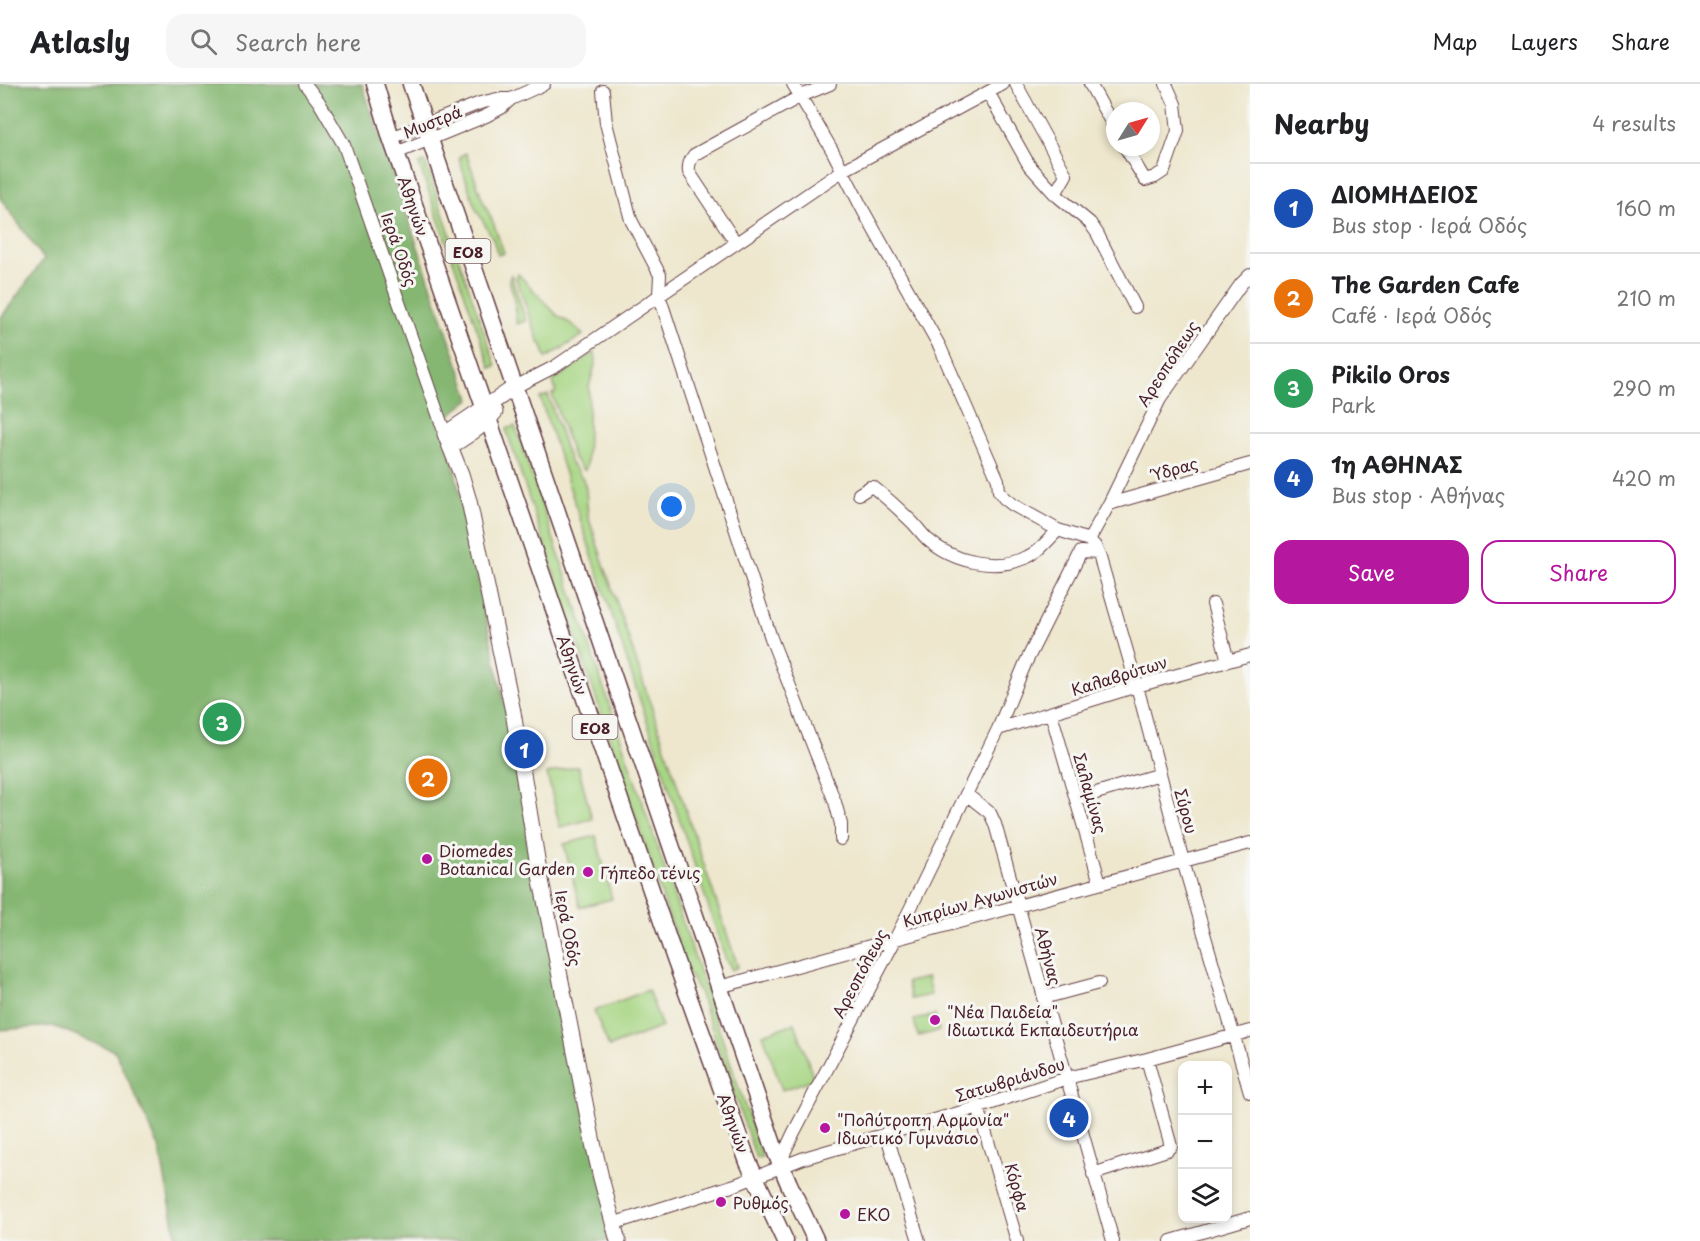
<!DOCTYPE html>
<meta charset="utf-8">
<style>
:root{--surface:#fff;--page:#f6f6f6;--text:#202124;--muted:#757577;--line:#e0e0e0;--accent:#b5179e}
body{margin:0;font-family:"Playpen Sans",sans-serif;background:var(--page);color:var(--text)}
.controls{position:absolute;right:18px;bottom:18px;display:grid;overflow:hidden;border-radius:12px;box-shadow:0 3px 9px #0003}
.controls button{width:54px;height:54px;display:grid;place-items:center;padding:0;border:0;border-bottom:2px solid var(--line);background:var(--surface);color:var(--text);font:30px sans-serif}
.compass{position:absolute;left:1106px;top:18px;width:54px;height:54px;border-radius:50%;background:var(--surface);box-shadow:0 3px 9px #0003;rotate:53deg}
.you{position:absolute;left:672px;top:423px;width:21px;height:21px;margin:-15px;border:4px solid #fff;border-radius:50%;background:#1a73e8;box-shadow:0 0 0 9px #1a73e833}
.badge{display:grid;place-items:center;width:39px;height:39px;border-radius:50%;background:var(--accent);color:#fff;font-size:20px;font-weight:700}
.pin{position:absolute;translate:-50% -50%;border:3px solid #fff;box-shadow:0 2px 6px #0006}
.list{margin:0;padding:0;list-style:none}
h2{display:flex;justify-content:space-between;align-items:center;height:78px;margin:0;padding:0 24px;font-size:26px}
h2 small{font-size:20px;font-weight:400;color:var(--muted)}
.list li{display:grid;grid-template-columns:39px 1fr auto;gap:18px;align-items:center;box-sizing:border-box;height:90px;padding:0 24px;border-top:2px solid var(--line)}
.list b{display:block;font-size:22px;white-space:nowrap}
.list p{margin:0;font-size:20px;white-space:nowrap;color:var(--muted)}
.list em{font-size:20px;font-style:normal;color:var(--muted)}
.actions{display:flex;gap:12px;padding:18px 24px}
.actions a{flex:1;padding:14px 0;border:2px solid var(--accent);border-radius:18px;text-align:center;font-size:21px;color:var(--accent)}
.actions .main{background:var(--accent);color:#fff}
.icon{flex:none;width:33px;height:33px;fill:none;stroke:currentColor;stroke-width:2;stroke-linecap:round;stroke-linejoin:round}
.map{position:relative;flex:none;width:1250px;height:1157px;overflow:hidden}
header{display:flex;align-items:center;gap:36px;box-sizing:border-box;height:84px;padding:0 30px;background:var(--surface);border-bottom:2px solid var(--line)}
header strong{font-size:28px}
nav{display:flex;gap:33px;margin-inline-start:auto;font-size:21px}
.search{width:420px;height:54px;background:var(--page);display:flex;align-items:center;gap:15px;box-sizing:border-box;padding:0 21px;border-radius:18px;color:var(--muted);font-size:22px}
main{display:flex}
aside{flex:1;background:var(--surface)}
.map>svg:first-child{display:block}
</style>
<header>
<strong>Atlasly</strong>
<div class="search"><svg class="icon" aria-label="search" viewBox="0 0 24 24"><circle cx="10" cy="10" r="6"/><path d="M15 15l6 6"/></svg>Search here</div>
<nav><a>Map</a><a>Layers</a><a>Share</a></nav>
</header>
<main>
<div class="map">
<svg width="1250" height="1157" viewBox="0 0 1250 1157">
<rect width="100%" height="100%" fill="#f6f6f2"/>
<filter id="ink" filterUnits="userSpaceOnUse"><feTurbulence type="fractalNoise" baseFrequency=".0167" numOctaves="2"/><feDisplacementMap in="SourceGraphic" scale="12" xChannelSelector="R" yChannelSelector="G"/><feConvolveMatrix kernelMatrix="1 2 1 2 8 2 1 2 1" color-interpolation-filters="sRGB"/></filter>
<filter id="wash" filterUnits="userSpaceOnUse"><feTurbulence type="fractalNoise" baseFrequency=".008" numOctaves="4" result="noise"/><feDisplacementMap in="SourceGraphic" scale="24" xChannelSelector="R" yChannelSelector="G"/><feGaussianBlur stdDeviation="1.35" result="paint"/><feColorMatrix in="noise" values="0 0 0 0 0 0 0 0 0 0 0 0 0 0 0 0 0 1.4 0 .05"/><feComposite in="paint" operator="in"/></filter>
<g filter="url(#wash)">
<rect width="100%" height="100%" fill="#eee7cd"/>
<path fill="#a7d684" stroke="#787a58" stroke-width="1.5" d="M466,69L483,117L493,138L504,169L498,171L493,155L475,123L459,75L461,74L460,72Z
M425,78L496,282L491,284L419,80Z
M518,190L558,232L573,241L583,251L546,274L541,259H539L516,194Z
M511,191L526,237L517,240L513,209L509,196Z
M595,268L596,277L589,303L587,381L585,386H583L573,373L552,310L556,308L553,297Z
M548,311L570,378L583,395L586,405L588,432L738,883L731,886L729,879H727L540,314Z
M515,342L517,347L762,1073L756,1074L699,907L687,887L506,345Z
M578,682L592,735L560,743L547,690Z
M596,752L612,815L580,823L564,760Z
M927,894L931,911L911,915L907,898Z
M648,906L662,943L609,963L594,927Z
M935,931L939,947L918,952L914,936Z
M795,939L814,995L782,1006L763,950Z"/>
<path fill="#85b772" stroke="#686b4e" stroke-width="1.5" d="M0,0H362L470,315L441,338L450,363L618,1157H177L159,1063L115,967L53,942L0,946V235L44,175L0,114Z"/>
</g>
<g filter="url(#ink)">
<g fill="none" stroke-linecap="round" stroke-linejoin="round">
<defs>
<path id="minor" d="M305,0L319,18L344,61L445,350
M793,0L832,66L864,128L940,263L998,396L999,407L1004,414L1013,421L1058,446L1089,456L1095,462L1100,474L1137,602L1183,777L1250,1008
M1016,0L1066,91L1055,110L1090,139L1097,149L1135,223
M1090,0L1115,45
M603,7L606,39L631,136L660,191L659,211L771,554L835,718L841,740V755
M988,8L1029,81L1055,110
M391,54L480,19L497,15H511
M1125,63L1145,96L1155,93L1164,87L1178,47L1175,20L1166,0
M396,69L486,32L501,24L511,15L544,0
M736,159L689,88C688,81 690,76 694,71L801,12L830,0
M515,303L556,282L842,87L1003,0
M859,410L870,403H873C887,414 899,425 912,438C917,443 922,450 927,455C953,478 994,488 1027,473C1039,468 1049,455 1058,446
M1109,420L1250,380
M1089,456L1109,420L1160,315L1241,200L1250,191
M1213,520L1228,577
M1051,629L1100,799
M998,645L1137,602L1250,571
M966,710L990,729L995,740L1113,1157
M1076,715L1160,690
M719,903L1250,759
M1043,914L1099,899
M978,1023L1017,1157
M886,1049L919,1157
M781,1082L785,1067L794,1048L895,856L998,645L1025,580L1081,468L1098,469
M1093,1090L1167,1066L1171,1062L1147,975
M612,1140L735,1101L804,1074L986,1021L1067,994L1147,975L1250,947
M1171,1157L1250,1134"/>
<path id="major" d="M515,303L445,350L461,390L469,417L513,628L538,781L593,1059L601,1094L618,1157
M450,363C466,352 483,343 495,328"/>
<path id="highway" d="M375,0L391,54L675,875L748,1078L785,1157
M411,0L776,1069L789,1100L816,1157"/>
</defs>
<use href="#minor" stroke="#633d43" stroke-width="14"/>
<use href="#major" stroke="#633d43" stroke-width="17"/>
<use href="#highway" stroke="#633d43" stroke-width="19"/>
<use href="#minor" stroke="#fff" stroke-width="12"/>
<use href="#major" stroke="#fff" stroke-width="15"/>
<use href="#highway" stroke="#fff" stroke-width="16"/>
</g>
</g>
<g fill="#b5179e" stroke="#f6f6f2" stroke-width="2">
<circle cx="427" cy="775" r="6"/>
<circle cx="588" cy="788" r="6"/>
<circle cx="935" cy="936" r="6"/>
<circle cx="825" cy="1044" r="6"/>
<circle cx="721" cy="1118" r="6"/>
<circle cx="845" cy="1130" r="6"/>
</g>
<g text-anchor="middle" dominant-baseline="central" stroke-width="6" stroke-linejoin="round" paint-order="stroke">
<g fill="#f6f6f2" stroke="#7e6067" stroke-width="1.5">
<rect x="445.5" y="155" width="45" height="24" rx="4.5"/>
<rect x="572.5" y="631" width="45" height="24" rx="4.5"/>
</g>
<g font-size="15" font-weight="bold" fill="#4a1f2b">
<text x="468" y="167">ΕΟ8</text>
<text x="595" y="643">ΕΟ8</text>
</g>
<g font-size="16" fill="#4a1f2b" stroke="#f6f6f2">
<text transform="translate(432 37) rotate(-22)">Μυστρά</text>
<text transform="translate(414 122) rotate(71)">Αθηνών</text>
<text transform="translate(400 165) rotate(71)">Ιερά Οδός</text>
<text transform="translate(1167 279) rotate(-57)">Αρεοπόλεως</text>
<text transform="translate(1175 384) rotate(-16)">Ύδρας</text>
<text transform="translate(573 581) rotate(71)">Αθηνών</text>
<text transform="translate(1119 591) rotate(-17)">Καλαβρύτων</text>
<text transform="translate(1091 709) rotate(74)">Σαλαμίνας</text>
<text transform="translate(1187 727) rotate(75)">Σύρου</text>
<text transform="translate(980 815) rotate(-16)">Κυπρίων Αγωνιστών</text>
<text transform="translate(569 844) rotate(79)">Ιερά Οδός</text>
<text transform="translate(1049 872) rotate(75)">Αθήνας</text>
<text transform="translate(859 889) rotate(-62)">Αρεοπόλεως</text>
<text transform="translate(1010 995) rotate(-17)">Σατωβριάνδου</text>
<text transform="translate(734 1039) rotate(70)">Αθηνών</text>
<text transform="translate(1018 1103) rotate(74)">Κόρφα</text>
</g>
<g font-size="16" fill="#4a1f2b" stroke="#f6f6f2" text-anchor="start">
<text x="439" y="766">Diomedes<tspan x="439" dy="18">Botanical Garden</tspan></text>
<text x="600" y="788">Γήπεδο τένις</text>
<text x="947" y="927">"Νέα Παιδεία"<tspan x="947" dy="18">Ιδιωτικά Εκπαιδευτήρια</tspan></text>
<text x="837" y="1035">"Πολύτροπη Αρμονία"<tspan x="837" dy="18">Ιδιωτικό Γυμνάσιο</tspan></text>
<text x="733" y="1118">Ρυθμός</text>
<text x="857" y="1130">EKO</text>
</g>
</g>
</svg>
<div class="controls">
<button>+</button>
<button>−</button>
<button><svg class="icon" aria-label="layers" viewBox="0 0 24 24"><path d="M12 4l9 5-9 5-9-5zM3 14l9 5 9-5"/></svg></button>
</div>
<svg class="compass" viewBox="-18 -18 36 36"><path d="M0-13l5 13h-10z" fill="#e53935"/><path d="M0 13l5-13h-10z" fill="#757577"/></svg>
<div class="you"></div>
<div class="pin badge" style="left:524px;top:665px;background:#1a4fb4">1</div>
<div class="pin badge" style="left:428px;top:694px;background:#e8710a">2</div>
<div class="pin badge" style="left:222px;top:638px;background:#2e9e5b">3</div>
<div class="pin badge" style="left:1069px;top:1034px;background:#1a4fb4">4</div>
</div>
<aside>
<h2>Nearby<small>4 results</small></h2>
<ul class="list">
<li><span class="badge" style="background:#1a4fb4">1</span><div><b>ΔΙΟΜΗΔΕΙΟΣ</b><p>Bus stop · Ιερά Οδός</p></div><em>160 m</em></li>
<li><span class="badge" style="background:#e8710a">2</span><div><b>The Garden Cafe</b><p>Café · Ιερά Οδός</p></div><em>210 m</em></li>
<li><span class="badge" style="background:#2e9e5b">3</span><div><b>Pikilo Oros</b><p>Park</p></div><em>290 m</em></li>
<li><span class="badge" style="background:#1a4fb4">4</span><div><b>1η ΑΘΗΝΑΣ</b><p>Bus stop · Αθήνας</p></div><em>420 m</em></li>
</ul>
<div class="actions"><a class="main">Save</a><a>Share</a></div>
</aside>
</main>
